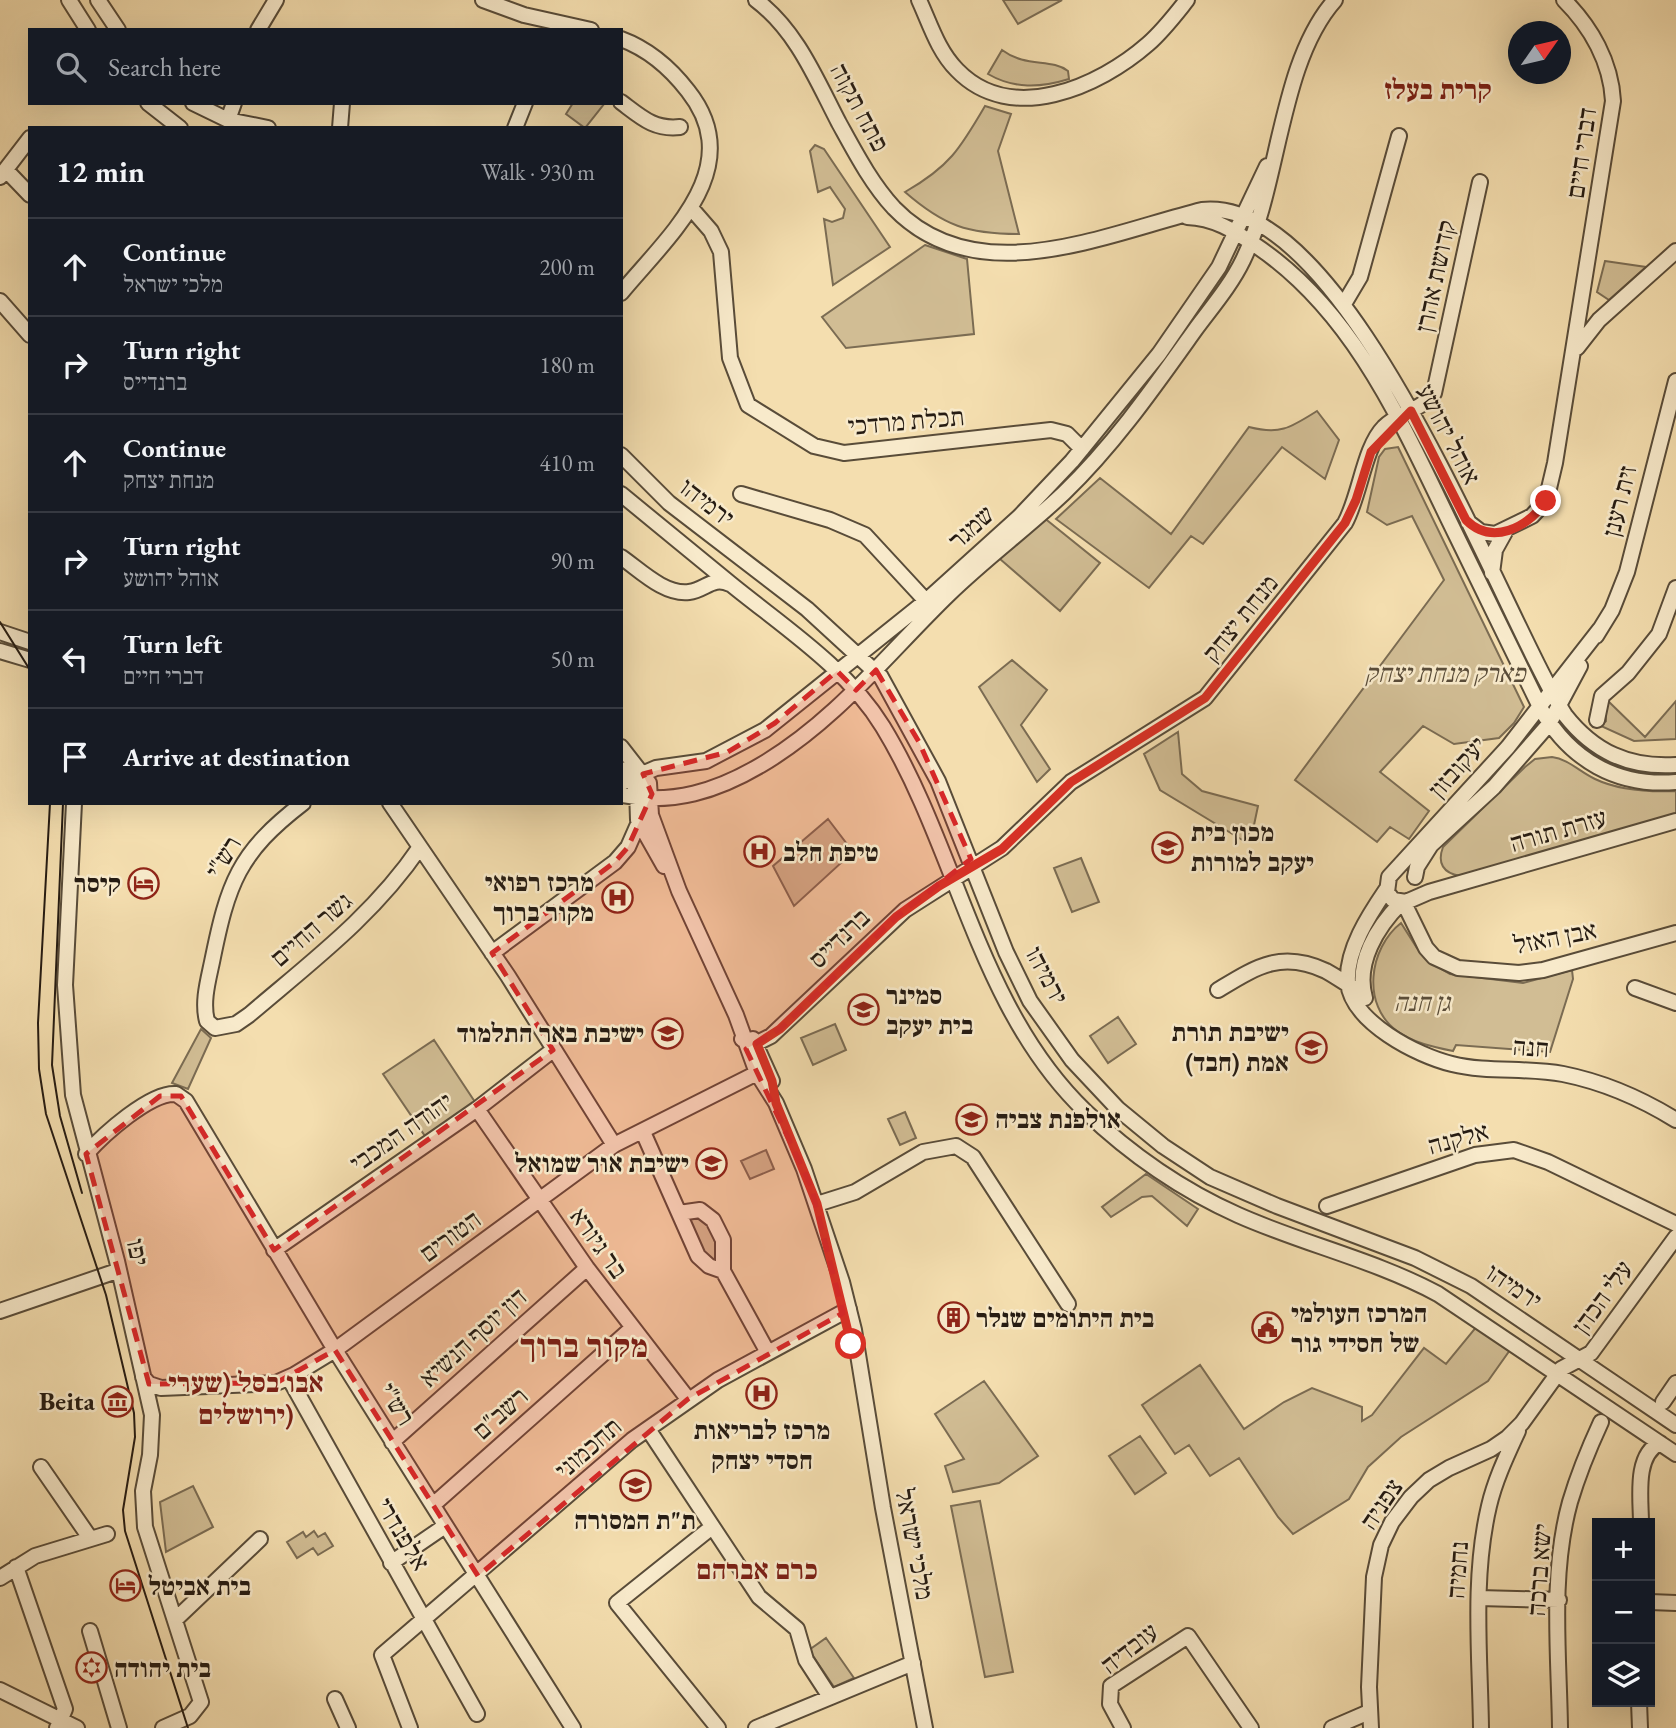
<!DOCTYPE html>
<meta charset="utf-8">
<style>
:root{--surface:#171b24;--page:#242831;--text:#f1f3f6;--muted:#9ea1a6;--line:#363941}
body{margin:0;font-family:"EB Garamond","Frank Ruhl Libre",serif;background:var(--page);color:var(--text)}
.controls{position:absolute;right:21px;bottom:21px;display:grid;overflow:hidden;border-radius:0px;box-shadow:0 7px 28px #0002}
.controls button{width:63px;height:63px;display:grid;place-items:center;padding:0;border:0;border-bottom:2px solid var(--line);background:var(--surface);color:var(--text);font:35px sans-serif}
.compass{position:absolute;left:1508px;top:21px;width:63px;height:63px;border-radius:50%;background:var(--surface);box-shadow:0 7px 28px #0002;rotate:56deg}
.stop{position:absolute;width:21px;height:21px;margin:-16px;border:5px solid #d93025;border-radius:50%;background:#fff}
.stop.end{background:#d93025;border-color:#fff;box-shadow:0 2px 7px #0008}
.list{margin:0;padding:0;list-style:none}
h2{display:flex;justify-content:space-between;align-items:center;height:91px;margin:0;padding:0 28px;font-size:30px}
h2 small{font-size:23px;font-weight:400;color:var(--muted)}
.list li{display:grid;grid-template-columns:46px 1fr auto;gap:21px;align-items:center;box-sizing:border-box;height:98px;padding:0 28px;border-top:2px solid var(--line)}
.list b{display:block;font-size:26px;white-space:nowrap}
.list p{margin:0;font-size:23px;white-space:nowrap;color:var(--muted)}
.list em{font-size:23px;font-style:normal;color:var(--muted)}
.icon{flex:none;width:38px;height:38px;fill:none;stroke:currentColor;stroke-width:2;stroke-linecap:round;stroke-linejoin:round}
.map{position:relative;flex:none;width:1676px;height:1728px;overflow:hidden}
.search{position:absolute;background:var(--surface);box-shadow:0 7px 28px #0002;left:28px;top:28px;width:595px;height:77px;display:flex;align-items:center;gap:18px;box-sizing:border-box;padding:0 24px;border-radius:0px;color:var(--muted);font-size:26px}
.panel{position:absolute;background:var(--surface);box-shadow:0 7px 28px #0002;left:28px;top:126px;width:595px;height:679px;border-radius:0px}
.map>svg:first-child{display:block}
</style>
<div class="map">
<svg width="1676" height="1728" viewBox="0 0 1676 1728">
<rect width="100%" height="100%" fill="#f4deaf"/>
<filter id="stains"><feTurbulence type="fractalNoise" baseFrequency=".00286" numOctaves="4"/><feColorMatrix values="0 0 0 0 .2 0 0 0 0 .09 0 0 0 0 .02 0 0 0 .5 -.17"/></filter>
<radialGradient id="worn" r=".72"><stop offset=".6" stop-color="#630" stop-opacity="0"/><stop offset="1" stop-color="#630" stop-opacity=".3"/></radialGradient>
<path fill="#d1bd94" stroke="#7b6c53" stroke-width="2" d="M1003,0H1062L1018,24Z
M1002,50C1026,68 1051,58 1068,71L1069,79C1040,88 1014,89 988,74Z
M573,103H602L604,104L585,128L566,114Z
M985,106L1011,114L998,151L1019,234C968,234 944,226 905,192C949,167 960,149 985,106Z
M815,145L824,149L890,247L833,285L824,219L832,222L843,218L845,209L830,187L818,192L810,151Z
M925,245L967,259L974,334L846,348L822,317Z
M1605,261L1646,267L1609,300L1597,292Z
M1317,411L1339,440L1325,479L1282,447L1203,544L1191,536L1149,588L1056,519L1100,478L1171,534L1249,427C1280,435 1290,428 1317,411Z
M1398,447L1524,707L1514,723L1499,738L1454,744L1423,726L1380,772L1429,811L1409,839L1390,827L1377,842L1295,780L1444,580L1412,516L1387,525L1367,512L1379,457L1385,449Z
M1043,517L1100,563L1060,611L1000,559Z
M1012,660L1047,690L1021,725L1050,769L1037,782L979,687Z
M1605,698L1645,737L1676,701V739L1634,741L1601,726L1606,721Z
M1178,732L1182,774L1202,791L1258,806L1254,825L1244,841L1160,790L1144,754Z
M1552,757C1568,759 1580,772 1595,779C1618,790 1651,792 1676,791V815L1460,876C1443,873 1437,863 1443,847L1525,767L1535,759Z
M828,819L853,852L794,906L773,866Z
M1081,858L1099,902L1072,912L1054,868Z
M1401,923L1417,948L1433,964L1450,974L1523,983L1572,970L1573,979L1550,1052L1456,1045L1453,1051C1433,1047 1414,1043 1397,1031C1361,1005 1369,948 1401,923Z
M1118,1017L1136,1044L1108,1063L1090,1036Z
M835,1024L846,1050L813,1065L801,1038Z
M201,1029L211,1038L188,1089L172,1083Z
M434,1040L475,1102L425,1136L383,1074Z
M905,1112L916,1138L900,1145L888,1119Z
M766,1150L774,1169L750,1179L741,1161Z
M1146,1174L1198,1209L1187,1226L1152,1196L1142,1197L1111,1217L1102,1207Z
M696,1215L712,1228L719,1261L712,1262C701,1253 690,1233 690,1218Z
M1477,1326L1510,1350L1488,1381L1401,1437L1368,1467L1349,1499L1293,1534L1278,1517L1239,1458L1210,1476L1189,1445L1175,1454L1142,1405L1200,1365L1244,1429L1284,1402L1312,1388L1362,1407V1421L1372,1415L1424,1348L1446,1364Z
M984,1381L1038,1456L999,1483L953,1492L945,1466L964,1459L935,1414Z
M1140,1436L1166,1473L1135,1494L1109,1456Z
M193,1486L213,1527L166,1552L160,1502Z
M980,1501L1013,1672L985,1677L951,1506Z
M314,1531L318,1537L325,1533L333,1546L318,1555L313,1548L297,1558L287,1542L303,1532L306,1537Z
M826,1638L854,1678L834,1687L809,1650Z"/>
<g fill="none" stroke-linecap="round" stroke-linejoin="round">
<defs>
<path id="minor" d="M69,0L88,30
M98,0L118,30
M483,0L524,15L591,30
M756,0C797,31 816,79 839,123C855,152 871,183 894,208C977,294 1105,234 1202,210C1350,194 1498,608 1565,715C1594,752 1629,768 1676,765
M919,0C930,24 938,51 957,70C1011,126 1099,87 1148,44C1163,31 1175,15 1187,0
M258,30L276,0
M621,39C648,49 671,69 688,91C749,168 668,236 621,293
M621,102C641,117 654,130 680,127
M148,103L180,128
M193,103L228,120L268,128
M228,120L234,103
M340,128L342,103
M515,128L525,103
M6,170L30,195
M0,177L30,138
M691,208L711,231L721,252L730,358L748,405L814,446L844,453L1051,430L1067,434L1082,449
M1187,217C1214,218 1233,230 1255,245C1357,313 1405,431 1457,537C1485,595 1513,652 1541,709C1570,760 1617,787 1676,782
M0,301L30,335
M1344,304L1360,277L1399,136
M1577,348L1599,320L1676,251
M621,455L669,503L807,609L881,677L938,781L1006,952L1030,1001L1072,1060L1118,1109L1163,1146L1210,1177L1277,1206L1415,1258L1471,1286L1676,1425
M621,494C658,524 695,555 732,585C785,628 847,668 883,727C958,850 978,1008 1085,1111C1129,1153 1182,1190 1238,1215C1303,1244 1375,1260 1438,1294L1676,1454
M741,494L830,520L865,535L926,601
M1468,522L1481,532L1495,534L1532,516L1546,501L1555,463L1613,101C1611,62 1591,27 1564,0
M621,557C640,570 664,595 689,592C706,590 712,576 730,584
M1492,573L1495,550L1505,532
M1600,629L1508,747L1389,877L1387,892L1393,900L1406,902L1429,892L1676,821
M0,632L30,642
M1596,636L1612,610L1627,572L1676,381
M0,651L30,660
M1597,720L1602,696L1628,673L1659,634L1676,588
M621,747L649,783L651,815L679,891L736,1015L757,1073L776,1103L804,1169L842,1282L854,1330L883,1508L925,1728
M621,769L637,789L638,820L664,866
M621,783L656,768L706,761L765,730L926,601L1019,517L1072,461L1159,354L1219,267L1267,166
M621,795C673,805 717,791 761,765C836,721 888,653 949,594C986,558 1027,528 1064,493C1114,445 1155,386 1195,330C1212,307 1231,285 1243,260C1280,184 1279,63 1335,0
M74,803L65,985L73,1095L117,1261L152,1415L150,1455L143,1491L145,1527L201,1702L190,1716L163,1728
M303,803C238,853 228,883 212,962C208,981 202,1002 207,1021L215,1028L236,1024L249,1015C311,962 374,915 420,847
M390,803L508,976L614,1145
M1415,877L1417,867L1431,845L1494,787L1549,724L1580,666
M1386,890C1369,915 1346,950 1348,982C1351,1022 1418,1056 1452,1064C1488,1073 1526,1067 1563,1074C1603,1082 1642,1099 1676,1120
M1404,903L1426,948L1434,957L1458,968L1519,973L1543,970L1676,933
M492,953L615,862L628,847L639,822
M1635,988L1676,1003
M1218,990C1256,967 1281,950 1326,971C1339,978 1350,987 1364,994
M1365,998C1355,963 1377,927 1401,903
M742,1039L753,1045L771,1036L905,910L1002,848L1071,782L1205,698L1345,523C1360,496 1364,447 1384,427C1398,412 1421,411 1434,393L1480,182
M753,1039L772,1081
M477,1109L587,1268L688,1399
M643,1132L698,1256L709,1266L723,1271
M86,1154C103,1135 150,1092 176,1094L186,1101L335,1350L573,1728
M817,1204L855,1192L923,1152L956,1146L973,1157L1068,1304
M1327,1206L1475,1155L1514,1150L1548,1162L1676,1224
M679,1213L700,1210L713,1220L723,1240V1271L767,1351
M274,1250L477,1109L553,1050
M0,1311L117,1271
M143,1377L149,1384L161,1388L276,1383L294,1375L335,1350L614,1145L757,1073L765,1074L772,1081
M289,1378L477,1714
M1663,1402L1676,1383
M648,1429L759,1597L797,1629L806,1660L830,1697
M392,1442L587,1268
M41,1467L90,1538
M433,1505L631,1329
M1641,1523C1641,1499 1634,1455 1660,1443
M712,1527L617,1603L718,1728
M391,1563L445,1526
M16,1567L65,1709L57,1728
M0,1578L35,1556L107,1534
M1479,1598L1559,1600
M1650,1602L1676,1603
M175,1620L260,1539
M90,1631L119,1728
M0,1690L77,1728
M335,1699L348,1728
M1639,1702L1640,1728
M410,1728L382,1655L632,1440L718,1380L849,1309
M756,1728L913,1663
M1123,1728L1110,1704L1111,1686L1188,1636L1251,1728
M1332,1728L1369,1712
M1371,1728L1369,1687L1374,1577L1381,1545L1392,1522L1411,1497L1429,1480L1449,1468L1491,1449L1507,1438L1522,1423L1561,1369L1591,1353L1676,1237
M1481,1728C1480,1655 1472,1578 1489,1506C1495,1480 1507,1455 1518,1431
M1560,1728C1559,1655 1550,1574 1570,1502C1578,1475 1589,1448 1601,1422"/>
</defs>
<use href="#minor" stroke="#594c39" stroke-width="18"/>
<use href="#minor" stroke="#f8eacb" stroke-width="14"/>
<path stroke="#251b12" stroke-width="2" d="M0,622L30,670
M50,803L38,1023L39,1069L46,1114L106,1295L134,1413L135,1437L123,1510L125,1531L188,1728
M63,803L52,1065L60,1116L82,1193"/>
</g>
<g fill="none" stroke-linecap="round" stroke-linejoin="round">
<path stroke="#d93025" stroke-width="9" d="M851,1344L817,1204L776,1103L772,1081L757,1044L780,1029L896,917L939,886L1002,849L1071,782L1205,698L1345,523L1356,500L1371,452L1411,411L1466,520C1492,546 1527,528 1546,501"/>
</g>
<path fill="#d62828" fill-opacity="0.2" stroke="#d62828" stroke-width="5" stroke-dasharray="14 9" stroke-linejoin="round" d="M876,670L919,742L971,859L896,917L780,1029L746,1049L811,1186L843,1313L688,1399L478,1576L335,1350L276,1383L149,1384L86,1154L160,1096H181L274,1250L553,1050L492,953L615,862L628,847L652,794L643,774L728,752L775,723L837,671L856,690Z"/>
<defs>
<symbol id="university-ring" viewBox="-11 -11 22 22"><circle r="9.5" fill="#f8eacb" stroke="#8f2418" stroke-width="1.5"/><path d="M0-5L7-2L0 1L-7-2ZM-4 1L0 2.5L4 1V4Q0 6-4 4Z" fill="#8f2418"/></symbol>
<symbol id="hospital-ring" viewBox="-11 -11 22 22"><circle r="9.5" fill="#f8eacb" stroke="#8f2418" stroke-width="1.5"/><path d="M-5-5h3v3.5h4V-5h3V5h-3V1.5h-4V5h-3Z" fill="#8f2418"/></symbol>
<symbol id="hotel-ring" viewBox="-11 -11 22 22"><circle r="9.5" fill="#f8eacb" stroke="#8f2418" stroke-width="1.5"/><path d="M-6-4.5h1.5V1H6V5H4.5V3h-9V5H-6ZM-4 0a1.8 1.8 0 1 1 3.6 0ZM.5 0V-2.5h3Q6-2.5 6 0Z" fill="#8f2418"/></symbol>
<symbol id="school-ring" viewBox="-11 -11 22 22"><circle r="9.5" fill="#f8eacb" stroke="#8f2418" stroke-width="1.5"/><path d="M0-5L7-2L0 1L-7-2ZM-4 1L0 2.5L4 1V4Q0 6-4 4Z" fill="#8f2418"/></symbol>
<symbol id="building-ring" viewBox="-11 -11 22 22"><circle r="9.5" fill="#f8eacb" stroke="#8f2418" stroke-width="1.5"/><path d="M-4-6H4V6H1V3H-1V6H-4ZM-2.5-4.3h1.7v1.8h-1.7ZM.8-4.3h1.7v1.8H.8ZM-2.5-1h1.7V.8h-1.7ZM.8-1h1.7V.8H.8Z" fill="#8f2418"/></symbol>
<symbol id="civic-ring" viewBox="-11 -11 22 22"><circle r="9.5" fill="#f8eacb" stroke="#8f2418" stroke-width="1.5"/><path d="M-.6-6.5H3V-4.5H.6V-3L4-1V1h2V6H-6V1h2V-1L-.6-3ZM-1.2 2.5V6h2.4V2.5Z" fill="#8f2418"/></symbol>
<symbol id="museum-ring" viewBox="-11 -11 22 22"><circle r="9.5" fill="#f8eacb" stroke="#8f2418" stroke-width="1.5"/><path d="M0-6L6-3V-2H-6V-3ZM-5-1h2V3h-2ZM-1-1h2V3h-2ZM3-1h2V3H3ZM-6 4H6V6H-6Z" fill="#8f2418"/></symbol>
<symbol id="synagogue-ring" viewBox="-11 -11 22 22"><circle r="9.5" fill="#f8eacb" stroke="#8f2418" stroke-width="1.5"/><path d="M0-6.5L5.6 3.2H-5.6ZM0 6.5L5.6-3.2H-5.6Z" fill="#8f2418"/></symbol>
</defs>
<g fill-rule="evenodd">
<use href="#university-ring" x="1150" y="830" width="35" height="35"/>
<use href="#hospital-ring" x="742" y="834" width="35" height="35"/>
<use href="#hotel-ring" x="126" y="866" width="35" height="35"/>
<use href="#hospital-ring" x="600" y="880" width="35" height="35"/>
<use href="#school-ring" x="846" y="992" width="35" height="35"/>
<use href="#school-ring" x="650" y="1016" width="35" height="35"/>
<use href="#school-ring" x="1294" y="1030" width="35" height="35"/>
<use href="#school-ring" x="954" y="1102" width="35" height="35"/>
<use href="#school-ring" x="694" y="1146" width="35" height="35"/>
<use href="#building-ring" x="936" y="1300" width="35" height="35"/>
<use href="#civic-ring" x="1250" y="1310" width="35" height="35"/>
<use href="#hospital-ring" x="744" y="1376" width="35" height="35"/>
<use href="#museum-ring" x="100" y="1384" width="35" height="35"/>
<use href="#school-ring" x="618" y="1468" width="35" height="35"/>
<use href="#hotel-ring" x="108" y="1568" width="35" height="35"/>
<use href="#synagogue-ring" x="74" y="1650" width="35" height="35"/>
</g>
<g text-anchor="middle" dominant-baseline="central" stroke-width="5" stroke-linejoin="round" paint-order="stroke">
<g font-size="26" fill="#251b12" stroke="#f8eacb">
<text transform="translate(860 107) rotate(62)">פתח תקוה</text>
<text transform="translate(1581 153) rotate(-82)">דברי חיים</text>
<text transform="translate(1435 276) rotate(-78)">קדושת אהרן</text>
<text transform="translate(906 421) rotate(-5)">תכלת מרדכי</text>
<text transform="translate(1449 434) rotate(63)">אוהל יהושע</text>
<text transform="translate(1619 501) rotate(-76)">זית רענן</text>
<text transform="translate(707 502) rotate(38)">ירמיהו</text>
<text transform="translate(971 527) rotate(-42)">שמגר</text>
<text transform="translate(1240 618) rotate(-51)">מנחת יצחק</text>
<text transform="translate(1457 767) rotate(-48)">יעקובזון</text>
<text transform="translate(1558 830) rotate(-16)">עזרת תורה</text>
<text transform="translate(223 857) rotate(-59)">רש"י</text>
<text transform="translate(311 929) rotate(-41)">גשר החיים</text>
<text transform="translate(1555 937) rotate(-11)">אבן האזל</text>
<text transform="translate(839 938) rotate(-44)">ברנדייס</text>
<text transform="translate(1047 975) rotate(62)">ירמיהו</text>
<text transform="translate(1531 1047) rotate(4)">חנה</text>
<text transform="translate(401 1132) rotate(-35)">יהודה המכבי</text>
<text transform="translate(1458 1138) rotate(-15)">אלקנה</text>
<text transform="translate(450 1236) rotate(-36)">הטורים</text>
<text transform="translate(599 1243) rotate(55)">בר גיורא</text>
<text transform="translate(138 1252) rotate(78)">יפו</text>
<text transform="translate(1514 1286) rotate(34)">ירמיהו</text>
<text transform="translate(1602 1297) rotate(-54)">עלי הכהן</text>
<text transform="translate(473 1337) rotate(-42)">דון יוסף הנשיא</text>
<text transform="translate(397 1404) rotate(58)">רש"י</text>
<text transform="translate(500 1413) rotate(-42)">רשב"ם</text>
<text transform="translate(588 1448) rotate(-41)">תחכמוני</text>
<text transform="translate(1381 1504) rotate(-56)">צפניה</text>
<text transform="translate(403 1534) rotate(59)">אלפנדרי</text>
<text transform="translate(915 1544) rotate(79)">מלכי ישראל</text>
<text transform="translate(1457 1570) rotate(-86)">נחמיה</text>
<text transform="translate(1539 1570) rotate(-86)">ישא ברכה</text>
<text transform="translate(1129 1648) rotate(-38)">עובדיה</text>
</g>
<g font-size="26" font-style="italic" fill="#594c39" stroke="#f8eacb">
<text x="1445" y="673">פארק מנחת יצחק</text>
<text x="1422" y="1002">גן חנה</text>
</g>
<g font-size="26" font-weight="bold" fill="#251b12" stroke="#f8eacb" text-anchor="start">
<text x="1191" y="832">מכון בית<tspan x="1191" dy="30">יעקב למורות</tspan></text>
<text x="783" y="852">טיפת חלב</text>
<text x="594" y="882" text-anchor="end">מרכז רפואי<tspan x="594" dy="30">מקור ברוך</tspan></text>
<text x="121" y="883" text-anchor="end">קיסר</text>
<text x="886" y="995">סמינר<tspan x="886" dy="30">בית יעקב</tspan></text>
<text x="1289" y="1032" text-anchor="end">ישיבת תורת<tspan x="1289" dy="30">אמת (חבד)</tspan></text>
<text x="644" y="1033" text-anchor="end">ישיבת באר התלמוד</text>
<text x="995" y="1119">אולפנת צביה</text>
<text x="689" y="1163" text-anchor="end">ישיבת אור שמואל</text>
<text x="1291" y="1313">המרכז העולמי<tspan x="1291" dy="30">של חסידי גור</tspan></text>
<text x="976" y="1318">בית היתומים שנלר</text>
<text x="95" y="1401" text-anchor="end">Beita</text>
<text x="762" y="1430" text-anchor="middle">מרכז לבריאות<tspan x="762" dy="30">חסדי יצחק</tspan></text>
<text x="635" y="1520" text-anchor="middle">ת"ת המסורה</text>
<text x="148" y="1586">בית אביטל</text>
<text x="114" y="1668">בית יהודה</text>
</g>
<g font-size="28" font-weight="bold" fill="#7a1f14" stroke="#f8eacb">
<text x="1438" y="89">קרית בעלז</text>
<text x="246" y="1382">אבו בסל (שערי<tspan x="246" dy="32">ירושלים)</tspan></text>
<text x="757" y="1569">כרם אברהם</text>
</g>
<g font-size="33" font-weight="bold" fill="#7a1f14" stroke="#f8eacb">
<text x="584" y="1345">מקור ברוך</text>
</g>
</g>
<rect width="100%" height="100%" filter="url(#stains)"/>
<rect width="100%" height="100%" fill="url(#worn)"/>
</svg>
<div class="controls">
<button>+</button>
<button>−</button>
<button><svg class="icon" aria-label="layers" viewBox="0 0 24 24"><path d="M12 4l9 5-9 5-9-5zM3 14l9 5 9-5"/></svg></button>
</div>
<svg class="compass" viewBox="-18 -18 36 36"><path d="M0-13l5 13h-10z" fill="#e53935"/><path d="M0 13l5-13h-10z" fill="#9ea1a6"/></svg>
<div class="stop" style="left:851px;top:1344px"></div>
<div class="stop end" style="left:1546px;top:501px"></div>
<div class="search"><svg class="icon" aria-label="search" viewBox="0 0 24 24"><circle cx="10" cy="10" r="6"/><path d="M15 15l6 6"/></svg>Search here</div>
<section class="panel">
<h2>12 min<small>Walk · 930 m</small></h2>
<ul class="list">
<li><svg class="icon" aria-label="ahead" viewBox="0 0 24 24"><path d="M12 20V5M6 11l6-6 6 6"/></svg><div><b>Continue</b><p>מלכי ישראל</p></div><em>200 m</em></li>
<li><svg class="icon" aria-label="right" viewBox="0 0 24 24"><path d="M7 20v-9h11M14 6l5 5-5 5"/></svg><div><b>Turn right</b><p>ברנדייס</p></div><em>180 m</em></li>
<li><svg class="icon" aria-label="ahead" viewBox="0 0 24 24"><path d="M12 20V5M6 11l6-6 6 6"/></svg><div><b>Continue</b><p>מנחת יצחק</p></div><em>410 m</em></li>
<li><svg class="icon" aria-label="right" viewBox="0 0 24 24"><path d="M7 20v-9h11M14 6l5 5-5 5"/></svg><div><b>Turn right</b><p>אוהל יהושע</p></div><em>90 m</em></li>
<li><svg class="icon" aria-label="left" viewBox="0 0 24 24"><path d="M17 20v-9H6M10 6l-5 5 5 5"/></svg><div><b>Turn left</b><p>דברי חיים</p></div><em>50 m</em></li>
<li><svg class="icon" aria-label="arrive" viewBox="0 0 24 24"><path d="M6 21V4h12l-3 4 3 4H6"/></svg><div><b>Arrive at destination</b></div></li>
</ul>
</section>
</div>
